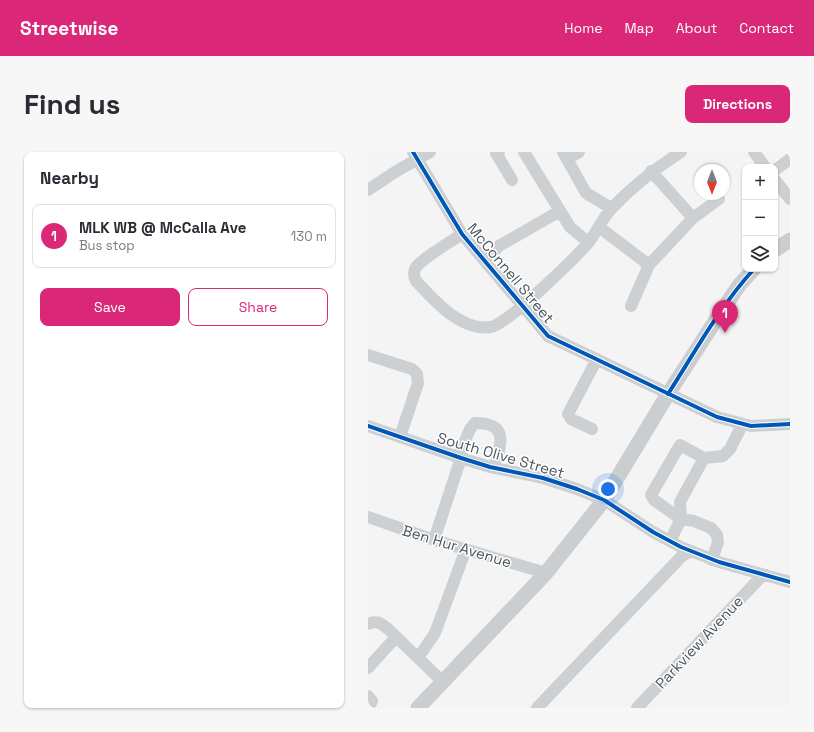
<!DOCTYPE html>
<meta charset="utf-8">
<style>
:root{--surface:#fff;--page:#f7f7f7;--text:#2b2b33;--muted:#7c7c81;--line:#e1e1e2;--accent:#db2777}
body{margin:0;font-family:"Space Grotesk",sans-serif;background:var(--page);color:var(--text)}
.controls{position:absolute;right:12px;top:12px;display:grid;overflow:hidden;border-radius:8px;box-shadow:0 1px 3px #0004}
.controls button{width:36px;height:36px;display:grid;place-items:center;padding:0;border:0;border-bottom:1px solid var(--line);background:var(--surface);color:var(--text);font:20px sans-serif}
.compass{position:absolute;left:326px;top:12px;width:36px;height:36px;border-radius:50%;background:var(--surface);box-shadow:0 1px 3px #0004;rotate:180deg}
.you{position:absolute;left:240px;top:337px;width:14px;height:14px;margin:-10px;border:3px solid #fff;border-radius:50%;background:#1a73e8;box-shadow:0 0 0 6px #1a73e833}
.badge{display:grid;place-items:center;width:26px;height:26px;border-radius:50%;background:var(--accent);color:#fff;font-size:13px;font-weight:700}
.pin{position:absolute;translate:-50% -33px;filter:drop-shadow(0 1px 2px #0008)}
.pin::after{content:'';position:absolute;top:21px;width:14px;height:12px;background:inherit;clip-path:polygon(0 0,100% 0,50% 100%)}
.list{margin:0;padding:0;list-style:none}
h2{display:flex;justify-content:space-between;align-items:center;height:52px;margin:0;padding:0 16px;font-size:17px}
h2 small{font-size:13px;font-weight:400;color:var(--muted)}
.list li{display:grid;grid-template-columns:26px 1fr auto;gap:12px;align-items:center;box-sizing:border-box;height:64px;margin:0 8px 8px;padding:0 8px;border:1px solid var(--line);border-radius:8px}
.list b{display:block;font-size:15px;white-space:nowrap}
.list p{margin:0;font-size:13px;white-space:nowrap;color:var(--muted)}
.list em{font-size:13px;font-style:normal;color:var(--muted)}
.actions{display:flex;gap:8px;padding:12px 16px}
.actions a{flex:1;padding:9px 0;border:1px solid var(--accent);border-radius:8px;text-align:center;font-size:14px;color:var(--accent)}
.actions .main{background:var(--accent);color:#fff}
.icon{flex:none;width:22px;height:22px;fill:none;stroke:currentColor;stroke-width:2;stroke-linecap:round;stroke-linejoin:round}
.map{position:relative;flex:none;width:422px;height:556px;overflow:hidden;border-radius:8px}
header{display:flex;align-items:center;gap:24px;box-sizing:border-box;height:56px;padding:0 20px;background:var(--accent);color:#fff}
header strong{font-size:19px}
nav{display:flex;gap:22px;margin-inline-start:auto;font-size:14px}
.intro{display:flex;align-items:center;justify-content:space-between;box-sizing:border-box;height:96px;padding:0 24px}
h1{margin:0;font-size:28px}
.button{padding:10px 18px;border-radius:8px;background:var(--accent);color:#fff;font-size:14px;font-weight:700}
main{display:flex;gap:24px;padding:0 24px}
aside{flex:1;background:var(--surface);border-radius:8px;box-shadow:0 1px 3px #0004}
.map>svg:first-child{display:block}
</style>
<header>
<strong>Streetwise</strong>
<nav><a>Home</a><a>Map</a><a>About</a><a>Contact</a></nav>
</header>
<div class="intro"><h1>Find us</h1><a class="button">Directions</a></div>
<main>
<aside>
<h2>Nearby<small></small></h2>
<ul class="list">
<li><span class="badge">1</span><div><b>MLK WB @ McCalla Ave</b><p>Bus stop</p></div><em>130 m</em></li>
</ul>
<div class="actions"><a class="main">Save</a><a>Share</a></div>
</aside>
<div class="map">
<svg width="422" height="556" viewBox="0 0 422 556">
<rect width="100%" height="100%" fill="#f4f4f4"/>
<g fill="none" stroke-linecap="round" stroke-linejoin="round">
<path stroke="#cdd0d2" stroke-width="12" d="M45,0L94,82L180,184L349,265L383,274L422,272
M131,0L128,1L144,28
M156,0L202,75L220,90
M195,0L218,41L243,56
M386,0L397,15
M199,7L211,0
M407,18L422,7
M283,19L325,66
M407,28L422,47
M0,38L27,20L62,0
M231,75L281,113L263,154
M94,82C84,89 51,108 47,117C45,122 46,125 48,129C66,148 93,180 123,175C141,171 207,106 221,90C229,79 235,65 245,55C265,34 288,16 313,0
M117,109L131,94L192,59
M281,113L325,66L351,47
M0,203L44,217L49,222L50,231L32,285
M0,274L93,306L122,315L175,326L209,337L236,348L285,380L313,395L351,410L422,430
M224,277L203,267L200,262L229,207
M90,305L102,277L107,271C142,271 133,293 126,316
M336,306L312,293L283,343L286,348L313,367L326,369L343,376L349,383L350,390L344,408
M0,365L66,388L178,421
M66,388L93,306
M302,389L313,367L312,350L336,306L355,304L362,297L374,273
M0,472C8,468 12,471 19,476L75,530
M50,506L67,481L98,397
M0,516L28,485
M0,544L4,549L0,556
M169,556L313,405L322,399
M269,556L394,424"/>
<path stroke="#caced0" stroke-width="15" d="M407,98L422,88
M50,556L178,421L236,348L300,242L353,160L372,132L386,117"/>
<defs>
<path id="cycleway" d="M45,0L94,82L180,184L349,265L383,274L422,272
M300,242C327,200 352,154 386,117
M0,274L93,306L122,315L175,326L209,337L236,348L285,380L313,395L351,410L422,430"/>
</defs>
<use href="#cycleway" stroke="#fff" stroke-width="6"/>
<use href="#cycleway" stroke="#0057b8" stroke-width="4"/>
</g>
<g text-anchor="middle" dominant-baseline="central" stroke-width="3" stroke-linejoin="round" paint-order="stroke">
<g font-size="15" fill="#4b5760" stroke="#fff">
<text transform="translate(143 121) rotate(50)">McConnell Street</text>
<text transform="translate(133 303) rotate(16)">South Olive Street</text>
<text transform="translate(89 394) rotate(17)">Ben Hur Avenue</text>
<text transform="translate(331 490) rotate(-47)">Parkview Avenue</text>
</g>
</g>
</svg>
<div class="controls">
<button>+</button>
<button>−</button>
<button><svg class="icon" aria-label="layers" viewBox="0 0 24 24"><path d="M12 4l9 5-9 5-9-5zM3 14l9 5 9-5"/></svg></button>
</div>
<svg class="compass" viewBox="-18 -18 36 36"><path d="M0-13l5 13h-10z" fill="#e53935"/><path d="M0 13l5-13h-10z" fill="#7c7c81"/></svg>
<div class="you"></div>
<div class="pin badge" style="left:357px;top:181px">1</div>
</div>
</main>
